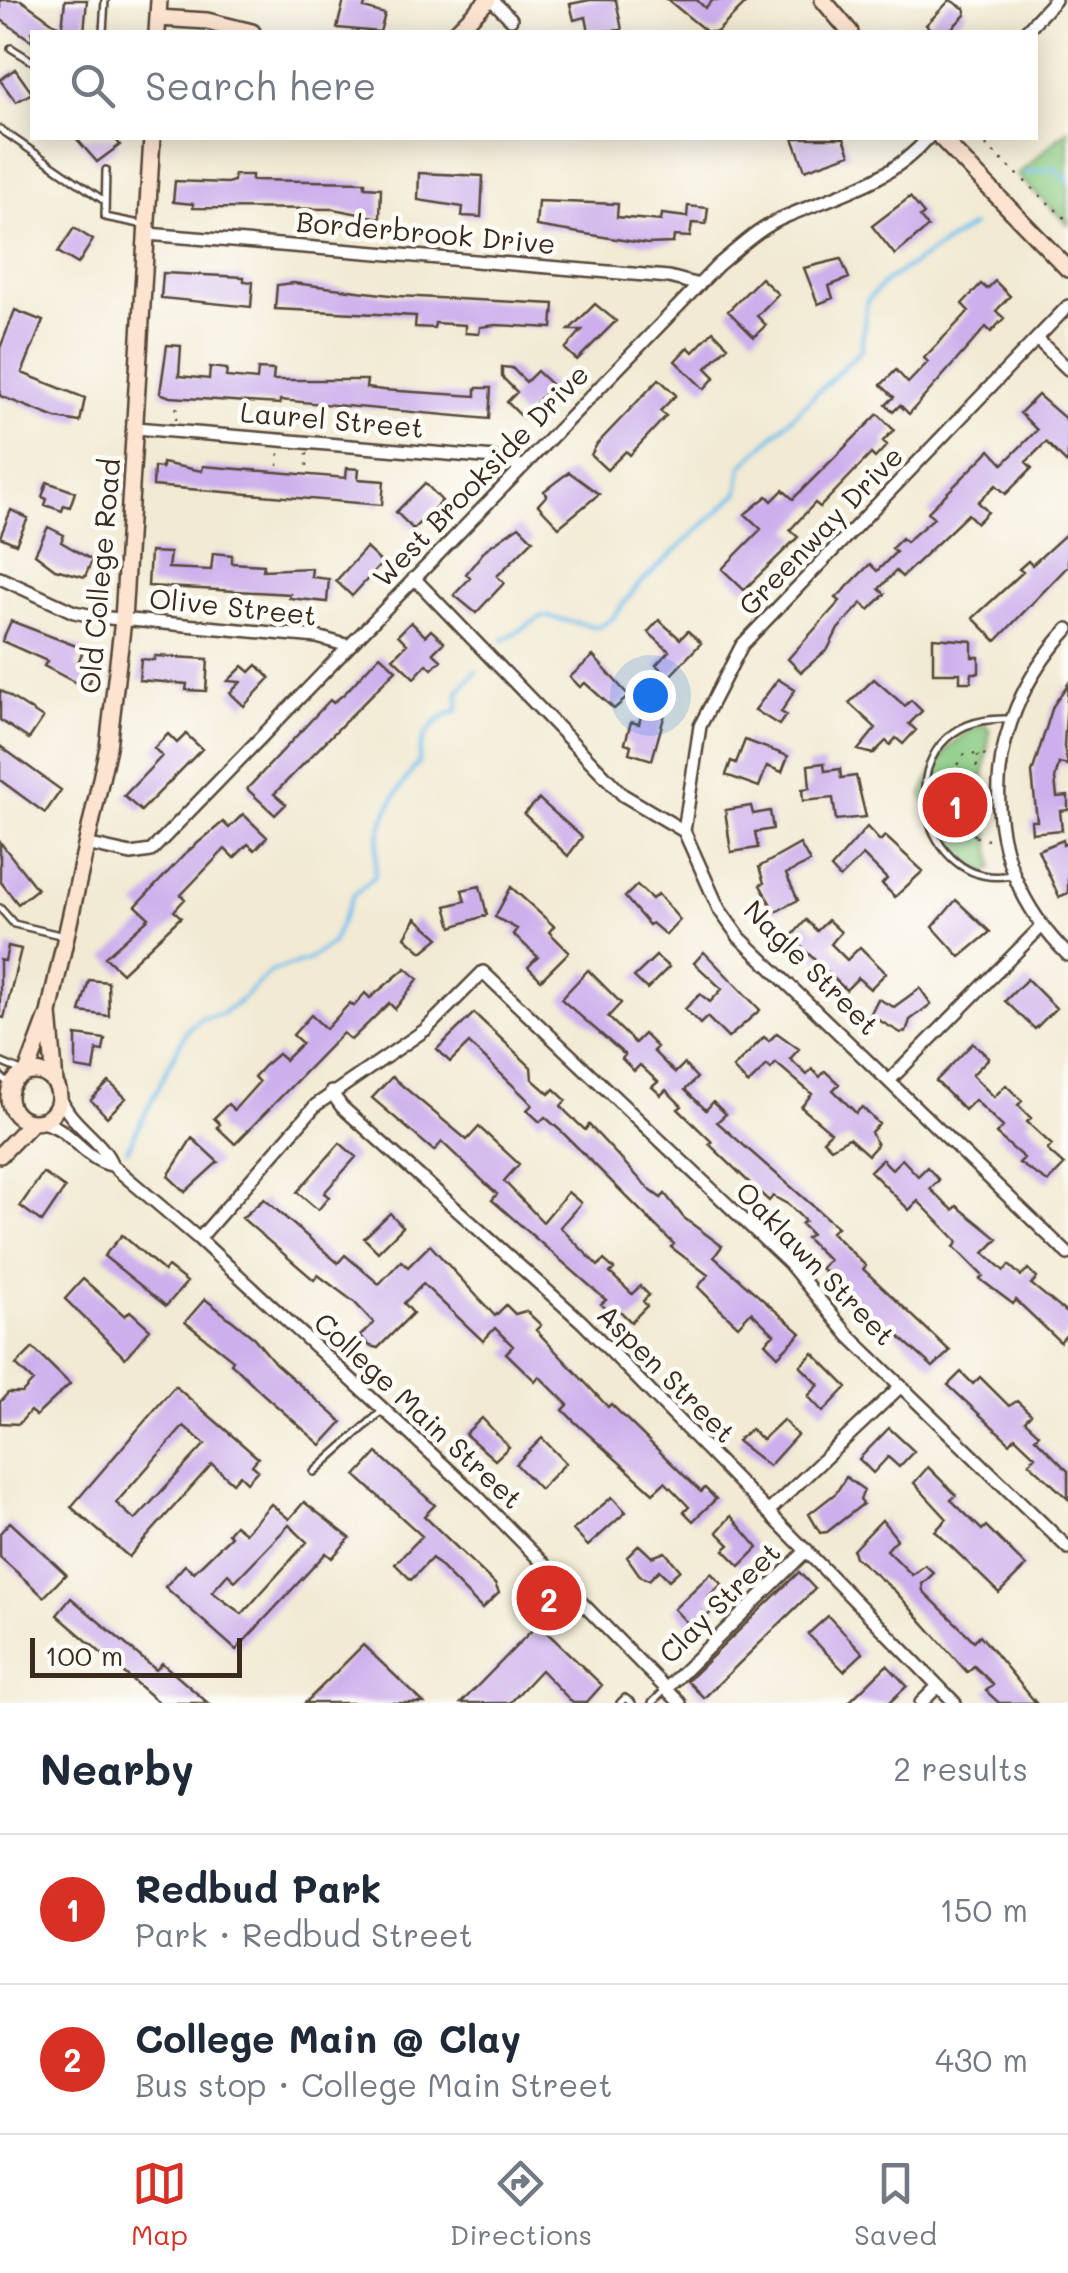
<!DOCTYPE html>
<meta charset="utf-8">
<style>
:root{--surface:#fff;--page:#f2f2f3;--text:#1f2937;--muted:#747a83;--line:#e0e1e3;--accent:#d93025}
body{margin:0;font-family:Mali,sans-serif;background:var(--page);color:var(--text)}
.scale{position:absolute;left:30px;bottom:25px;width:212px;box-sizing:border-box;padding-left:10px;border:5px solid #3b2a1e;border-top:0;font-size:28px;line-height:35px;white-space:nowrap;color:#3b2a1e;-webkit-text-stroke:8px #fdfcf7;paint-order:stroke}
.you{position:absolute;left:650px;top:695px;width:35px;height:35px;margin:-25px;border:8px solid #fff;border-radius:50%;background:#1a73e8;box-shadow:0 0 0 15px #1a73e833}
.badge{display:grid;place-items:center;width:65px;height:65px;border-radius:50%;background:var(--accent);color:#fff;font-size:32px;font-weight:700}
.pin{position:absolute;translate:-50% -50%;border:5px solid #fff;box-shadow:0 2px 10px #0006}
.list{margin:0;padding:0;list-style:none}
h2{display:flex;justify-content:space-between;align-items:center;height:130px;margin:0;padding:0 40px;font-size:42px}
h2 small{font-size:32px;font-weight:400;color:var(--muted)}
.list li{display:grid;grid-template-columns:65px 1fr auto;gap:30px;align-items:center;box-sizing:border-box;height:150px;padding:0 40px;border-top:2px solid var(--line)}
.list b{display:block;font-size:38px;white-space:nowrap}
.list p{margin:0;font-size:32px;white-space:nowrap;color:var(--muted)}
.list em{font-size:32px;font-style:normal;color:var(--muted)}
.icon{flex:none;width:55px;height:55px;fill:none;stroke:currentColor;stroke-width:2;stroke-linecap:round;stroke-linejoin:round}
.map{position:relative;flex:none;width:1068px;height:1703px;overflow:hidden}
.search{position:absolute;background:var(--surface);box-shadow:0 5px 25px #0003;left:30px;right:30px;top:30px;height:110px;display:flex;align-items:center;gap:25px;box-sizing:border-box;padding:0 35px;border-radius:0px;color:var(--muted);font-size:38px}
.sheet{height:430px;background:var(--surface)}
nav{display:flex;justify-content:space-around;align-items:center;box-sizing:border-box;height:140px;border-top:2px solid var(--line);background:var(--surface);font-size:28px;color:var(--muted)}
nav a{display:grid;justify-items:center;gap:5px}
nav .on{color:var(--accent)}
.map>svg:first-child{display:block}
</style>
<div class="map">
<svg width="1068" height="1703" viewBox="0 0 1068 1703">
<rect width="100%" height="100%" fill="#fdfcf7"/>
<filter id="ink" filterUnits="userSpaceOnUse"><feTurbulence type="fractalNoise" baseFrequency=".01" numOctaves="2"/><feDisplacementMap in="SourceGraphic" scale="20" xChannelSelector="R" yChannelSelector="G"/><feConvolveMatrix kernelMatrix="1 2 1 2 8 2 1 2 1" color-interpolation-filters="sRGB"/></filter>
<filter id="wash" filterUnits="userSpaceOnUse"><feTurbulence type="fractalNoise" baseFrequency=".0048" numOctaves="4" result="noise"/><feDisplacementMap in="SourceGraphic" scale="40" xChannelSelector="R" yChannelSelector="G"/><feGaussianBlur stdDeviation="2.25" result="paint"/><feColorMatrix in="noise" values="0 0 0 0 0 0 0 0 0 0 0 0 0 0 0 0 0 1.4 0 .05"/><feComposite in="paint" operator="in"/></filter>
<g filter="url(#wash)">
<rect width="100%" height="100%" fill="#f2ead3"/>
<path fill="#8acb83" stroke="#627a50" stroke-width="2.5" d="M1068,129V224L1017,175Z
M985,724L990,730L983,783L993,868L982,873L937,831L922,795C932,767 954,733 985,724Z"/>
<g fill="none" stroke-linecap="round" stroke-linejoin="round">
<path stroke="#72bfed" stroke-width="4" d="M1025,173L1055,168L1068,181
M503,640L543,616L598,627L611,620L639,584L738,493L742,466L861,350L867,300L886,281L972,226
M127,1150L187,1030L199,1019L221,1014L239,1002L271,971L308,960L332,943L353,896L375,876C376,824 388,802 419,762C418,737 435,718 458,710V692L476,671"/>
</g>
<g id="blocks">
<path fill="#ccafec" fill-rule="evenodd" d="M0,0H21L62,29L65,0H87L84,32H32V41L0,19Z
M344,0H366L364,8L385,14L380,32L337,28Z
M590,0H616L622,30L589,32L586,17L574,20L570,4Z
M668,0H697L705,8L713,0H749L717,32H707Z
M950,0L965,9V15L948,32H934L926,25Z
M15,69L32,93L16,102L0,80Z
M76,138H115L120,145L97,162Z
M793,138H844L850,154L805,170Z
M419,173L483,176L481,217L462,216L463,207L418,200Z
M234,175H252V180L365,182V187L381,188L380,218L333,209L193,208V204L173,202L175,181L227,183L234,181Z
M910,197L924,214L920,217L928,227L895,255L872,226Z
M538,201L618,204L617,217L661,221L662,214L687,217L688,206L708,208L706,224L692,223L690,237L674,236L673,243L647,244L536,226Z
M74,228L93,240L78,264L58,252Z
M841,259L849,278L829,286L833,298L818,304L804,268Z
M163,273L244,277V281L253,282L251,307L161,298Z
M761,278L778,294L757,316L766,325L754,337L728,311Z
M995,281L1010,296L996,311L1004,318L991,332L986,327L909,414L900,405L893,412L886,405L894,397L881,385L896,370L908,383L928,362L924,358L969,311L962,304L981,284L987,289Z
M293,283L398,296L554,304L552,328L496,325L480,327L479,334L465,333V325L435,323L434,328L415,327L416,316L275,309L277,285Z
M595,304L616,321L577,360L565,349L582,330H569Z
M15,310L43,321L22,373L85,398L80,422L56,418L0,396V348Z
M713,331L728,346L706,368L715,377L704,389L675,361L688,347L693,352Z
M167,345L181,346L179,376L209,379L210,367L227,369L226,377L257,380L258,369L274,370L273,380H367L366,388L383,390L476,396V388H491L489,419L280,400V404L170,397L160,393Z
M502,367L512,368L526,382L537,371L552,385L523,418L507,402L517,392L502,377Z
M659,379L676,395L660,411L666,416L630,455L626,451L607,470L591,455L597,444Z
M1038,395L1068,421V464L1046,442L1026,462L1032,468L1006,494L996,485L978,502L988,512L977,523L968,514L902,577L896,571L879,589L885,594L869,610L862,603L838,629L828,649L801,672L788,659L840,601L836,598L870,564L877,571L896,552L892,548L902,538L906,542L934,518L928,512L990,450L1003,464L1037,430L1020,413Z
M878,414L894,430L883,441L887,445L875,458L871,454L820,507L815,503L790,530L798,537L744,590L722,569L761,529L745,514L767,496L772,501L783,490L793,499Z
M162,463L202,471L203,466L346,478L347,468L359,469L358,479L384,481L382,505L153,486L154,467L162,468Z
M569,472L599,494L559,527L538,505L547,495L544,491Z
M47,482L75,492L70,507L64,505L62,511L45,505L47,499L42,497Z
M425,483L442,501L413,529L396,512Z
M11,510L28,518L16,544L0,537Z
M519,526L533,540L497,576L504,583L476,613L454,595L470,578L466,574L486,549Z
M48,527L64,535L61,542L92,560L85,577L55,569L35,554Z
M1068,532V566L996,641L973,618L1023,572L1019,569L1028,561L1032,565Z
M366,548L382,563L352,596L336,581Z
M150,552L170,553L168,568L211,570L213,553L232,555V563L264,565L263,570L312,568L311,577L329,579L327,602L289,598L290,594L148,586Z
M659,620L680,639L688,631L701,643L669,677L656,665L669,651L648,632Z
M11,621L84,649L76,667L93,675L86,688L44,666L47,661L2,641Z
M411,622L425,636L431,630L444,642L433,653L441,660L432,669L427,664L414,678L393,658L407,644L398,635Z
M933,638L972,641V657H979V673H972L971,682H960V673H933Z
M380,655L396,670L274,794L286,804L275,815L247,789L330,700L333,703L345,693Z
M155,656L208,659L206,691L186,690L187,684L139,680L141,659L154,660Z
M593,656L629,696L614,709L585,683L580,687L570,677Z
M257,665L270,678L244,706L230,693L241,682L228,681L243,666L250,672Z
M778,679L795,690L781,712L786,715L779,725L755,710Z
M874,679L905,706L911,700L922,711L909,724L916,730L903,744L896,738L890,745L886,741L873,754L858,750L876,728L849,703Z
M1068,684L1064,747L1068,765L1059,763L1055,779L1057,797L1068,796V810L1060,811L1062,830L1032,833L1031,821H1037L1032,773L1053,706Z
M0,690L43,718L29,739L0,720Z
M644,704L666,710L652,760L629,753L631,745L625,743L631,722L639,724Z
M168,734L177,743L186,734L202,749L141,811L124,796L162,756L154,748Z
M745,740L788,756L782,772L767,766L759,787L726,775L731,761L736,763Z
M0,746L61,790L45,813L0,780Z
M824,763L825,771L840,769L841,778L856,776L866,817L836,820L833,798L803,801L802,789L810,788L808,765Z
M539,799L582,837L568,856L524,814Z
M751,806L753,814L770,811L773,829L755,832L758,848L731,852L725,810Z
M243,814L267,837L255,850L248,844L234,858L225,849L181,895L185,899L174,911L181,917L122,973L105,957L149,918L136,906L187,852L223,822L229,828Z
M867,827L880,841L885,836L923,871L895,897L882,884L887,879L863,855L840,878L831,868Z
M1063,840V845L1068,843V893L1059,897L1038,850Z
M0,842L37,889L18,904L0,881Z
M800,844L810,862L786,874L798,900L775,912L760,885L764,883L759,867Z
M637,885L652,899L658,894L680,920L666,935L652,923L649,925L625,897Z
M480,886L487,915L452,927L446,906L465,901L462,890Z
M511,887L554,926L549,932L569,952L541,980L528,967L538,957L513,934L517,929L495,917Z
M956,900L990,932L960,957L933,927Z
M416,918L439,938L422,952L405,937Z
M806,920L817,931L828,920L841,932L831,944L847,960L860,947L886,973L870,989L858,978L846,990L791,937Z
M8,946L21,949L4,1018L0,1017V960L5,961Z
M704,952L760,1010L728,1038L707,1017L700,1024L685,1009L700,994L710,1002L722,989L694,963Z
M656,956L669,967L647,989L634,977Z
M406,968L418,979L395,1009L389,1003L351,1040L343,1033L235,1144L217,1127L220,1124L214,1118L228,1104L234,1110L259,1082L254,1077L264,1066L278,1054L285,1060L302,1043L293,1035L311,1015L326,1029L350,1003L354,1006L365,993L370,998Z
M588,970L621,1003L608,1017L635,1043L644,1034L657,1047L653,1051L675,1073L684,1064L697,1078L685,1090L706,1110L713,1102L726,1114L717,1122L837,1227L831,1232L866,1266L863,1269L950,1351L933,1367L894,1332L887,1339L838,1289L840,1287L821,1268L829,1260L806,1238L811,1234L801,1224L805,1221L789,1205L773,1196L769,1201L757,1190L709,1144L712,1142L678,1109L682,1106L666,1090L661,1095L652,1087L658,1082L640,1065L634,1071L622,1059L625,1055L561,999Z
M1027,979L1056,1008L1035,1029L1005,1001Z
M89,980L108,982L109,1016L80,1012Z
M920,988L931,1004L910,1020L906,1032L901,1033L870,1015L878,999L894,1007Z
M474,1013L531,1067L532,1079L549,1094L554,1089L566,1100L561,1106L567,1113L585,1130L589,1125L650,1190L661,1198L665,1194L684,1218L722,1246L714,1257L801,1333L778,1356L765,1343L774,1334L751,1312L738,1326L721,1310L698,1287L708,1275L671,1247L674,1244L562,1132L545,1117L540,1122L527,1110L532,1105L526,1098L469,1043L450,1062L437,1049Z
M777,1033L799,1049L790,1059L807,1075L812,1069L820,1077L825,1071L839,1084L833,1090L856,1113L862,1107L879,1124L871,1132L877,1145L868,1155L849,1138L831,1148L823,1140L831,1132L801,1107L812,1094L776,1063L771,1069L767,1065L748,1084L733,1068L764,1037L769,1041Z
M76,1035L105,1039L103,1051L97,1050L94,1071L76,1068Z
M973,1043L989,1058L972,1075L994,1097L1006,1085L1022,1101L1018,1105L1031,1118L1027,1122L1052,1145L1047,1150L1064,1165L1048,1182L1019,1163L1024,1158L996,1134L1003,1127L975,1100L965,1110L936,1081Z
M392,1077L467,1140L479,1127L519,1164L504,1181L543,1222L568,1192L581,1203L560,1227L598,1266L604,1260L614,1269L610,1273L632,1294L640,1286L649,1295L643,1301L647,1306L631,1322L619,1310L613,1316L601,1304L606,1300L492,1200L497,1194L442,1142L434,1151L372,1098Z
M109,1082L126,1098L107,1117L91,1100Z
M192,1138L218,1162L185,1192L168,1176Z
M340,1143L356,1157L324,1193L329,1197L318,1210L297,1192Z
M882,1159L892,1169L902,1159L918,1176L927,1167L939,1180L930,1189L953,1210L957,1206L998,1239L984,1253L1004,1271L1009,1265L1021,1276L1028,1269L1037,1278L1031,1284L1068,1314V1333L1060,1342L1016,1300L1013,1304L980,1279L983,1276L954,1247L958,1242L918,1201L909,1210L870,1171Z
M43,1173L65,1188L42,1222L20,1206Z
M264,1199L338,1263L345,1255L379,1284L401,1261L408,1267L430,1245L495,1316L506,1305L515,1314L526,1311L541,1325L536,1330L608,1407L611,1404L701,1492L705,1488L716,1499L693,1521L684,1512L689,1507L665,1482L653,1493L576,1423L563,1410L568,1405L539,1376L535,1381L506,1353L513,1346L495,1328L483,1341L423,1284L404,1303L413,1313L378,1348L370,1346L360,1336L374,1323L354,1302L318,1275L314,1280L242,1218Z
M390,1213L403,1227L378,1252L364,1238Z
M122,1235L164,1271L168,1267L187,1282L166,1306L104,1256Z
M83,1279L125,1316L130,1311L150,1329L125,1358L65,1299Z
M205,1299L254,1338L275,1363L342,1422L321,1445L263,1394L231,1363L233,1360L185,1322Z
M33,1348L70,1384L36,1416L30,1411L19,1424L0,1423V1402L8,1393H22L33,1381L16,1365Z
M813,1353L847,1387L823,1412L808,1396L819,1385L800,1366Z
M961,1372L973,1384L980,1377L1009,1406L1017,1401L1031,1414L1025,1421L1039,1434L1035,1438L1068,1471V1499L1029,1463L1035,1456L1015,1437L1010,1443L948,1385Z
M175,1386L258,1458L252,1465L258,1470L247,1482L240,1475L233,1483L212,1464L129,1557L71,1507ZM184,1426L205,1444L135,1520L116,1503Z
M482,1418L509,1447L495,1460L465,1434Z
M783,1420L797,1435L769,1466L737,1441L751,1429L762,1440Z
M889,1428L914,1451L899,1467L888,1457L873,1473L859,1459Z
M542,1438L566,1463L540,1489L516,1464Z
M377,1453L435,1505L424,1516L495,1584L499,1593L482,1609L432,1558L411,1580L395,1564L422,1536L356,1476Z
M928,1467L956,1495L951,1500L982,1530L986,1526L1026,1566L999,1593L935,1531L947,1519L914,1483Z
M846,1477L864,1490L860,1500L863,1504L827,1532L820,1533L809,1514L836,1493Z
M612,1497L626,1512L588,1546L573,1530Z
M304,1502L350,1538L332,1558L326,1553L236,1650L165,1587L185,1565L194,1572L231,1536L228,1533L235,1525L245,1533L271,1504L289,1519ZM289,1525L307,1542L242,1614L212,1592L228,1574L235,1581Z
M731,1516L758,1548L740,1566L724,1550L730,1545L717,1532Z
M882,1520L897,1539L887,1550L912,1575L925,1565L934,1573L922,1584L923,1591L974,1641L980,1635L1036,1703H999L986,1691L993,1684L974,1666L967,1672L895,1591L855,1557L853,1550Z
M10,1522L66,1574L44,1597L0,1557V1533Z
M639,1545L652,1557L665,1552L680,1570L669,1580L659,1570L649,1580L641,1577L627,1557Z
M799,1572L815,1589L704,1698L687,1681Z
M711,1573L722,1584L708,1597L717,1607L693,1629L674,1609Z
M71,1598L156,1670L162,1663L208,1703H159L57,1615Z
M828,1616L863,1653L844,1671L808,1634Z
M538,1624L602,1685L586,1703H573L541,1670L510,1703H461Z
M363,1645L424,1703H305Z
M887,1665L907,1686L889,1703H848Z"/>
</g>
</g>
<g filter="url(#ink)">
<use href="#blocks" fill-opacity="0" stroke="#564739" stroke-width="2.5"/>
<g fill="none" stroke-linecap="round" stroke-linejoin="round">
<defs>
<path id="lane" d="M103,32L105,0
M11,48L32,61
M0,129L103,200
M106,170L105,217L145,225
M1009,719C880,714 914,894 1011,875
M0,908L14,924L64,936
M0,1062L24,1072
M0,1076L11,1086
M314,1472L381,1412
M620,1703L625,1698L632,1703
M652,1703L664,1691"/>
<path id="street" d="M492,0L511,19
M1025,32L1055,0
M147,234L669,277L699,285
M1039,341L1068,369
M136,428L495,458L523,467
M0,578L74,612L98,617L317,637L349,646
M414,578L623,795L684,831L719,909L739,937L1068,1254
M1068,629C978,725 973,861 1068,955
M684,831L700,726L742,645L1068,306
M86,844L131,854L151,851L718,265C740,247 760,227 787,216C839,194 890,182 928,138
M890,1080L1040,928
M331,1092L342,1107L582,1322L955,1703
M60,1097C71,1126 101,1138 112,1165L199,1239L476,1495L680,1703
M39,1122C70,1125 83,1160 112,1165
M199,1239L316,1105L425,1030L483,972L789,1263L849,1336L1068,1548
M769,1511L901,1386
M666,1689L807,1550
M921,1703L938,1686"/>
<path id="secondary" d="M823,0L850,32
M158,18L207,21L252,32
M157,32L159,0
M456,32L488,0
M941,138L1068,269
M49,1013L55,1083
M9 1097a25 25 0 1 1 50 0a25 25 0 1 1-50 0Z
M27,1072L49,1013L108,747L123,620L152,138
M0,1155L31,1123"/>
</defs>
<use href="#lane" stroke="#564739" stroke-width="10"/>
<use href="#street" stroke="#564739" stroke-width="16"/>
<use href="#secondary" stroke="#564739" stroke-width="20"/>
<path stroke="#564739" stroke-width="2.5" stroke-dasharray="2.5 8" stroke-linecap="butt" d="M978,138L1068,221
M176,420L177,401
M281,425L282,412
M307,453V467
M278,466L279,453
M946,788L960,785L968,792
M934,795L966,796
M951,806H961L966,797
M974,836L977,824L967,796L974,786L978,755
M988,840L954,831C939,805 946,777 965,754L990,755"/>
<use href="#lane" stroke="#fff" stroke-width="5"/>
<use href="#street" stroke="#fff" stroke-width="11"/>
<use href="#secondary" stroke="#fde4d1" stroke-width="15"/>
</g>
</g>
<g text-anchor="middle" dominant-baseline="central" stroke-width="9" stroke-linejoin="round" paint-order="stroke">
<g font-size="28" fill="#3b2a1e" stroke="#fdfcf7">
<text transform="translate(426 232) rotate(5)">Borderbrook Drive</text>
<text transform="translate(332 419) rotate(5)">Laurel Street</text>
<text transform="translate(480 475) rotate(-46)">West Brookside Drive</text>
<text transform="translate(820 530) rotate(-46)">Greenway Drive</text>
<text transform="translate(99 576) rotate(-85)">Old College Road</text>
<text transform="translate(233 606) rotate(6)">Olive Street</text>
<text transform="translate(812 967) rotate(45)">Nagle Street</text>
<text transform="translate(816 1263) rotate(46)">Oaklawn Street</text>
<text transform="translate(667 1373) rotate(45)">Aspen Street</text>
<text transform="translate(419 1410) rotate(43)">College Main Street</text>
<text transform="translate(719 1602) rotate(-45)">Clay Street</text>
</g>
</g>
</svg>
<div class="scale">100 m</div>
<div class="you"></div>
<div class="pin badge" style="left:955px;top:805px">1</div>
<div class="pin badge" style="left:549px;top:1598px">2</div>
<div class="search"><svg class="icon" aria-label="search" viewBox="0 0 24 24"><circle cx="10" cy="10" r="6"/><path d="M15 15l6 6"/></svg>Search here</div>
</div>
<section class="sheet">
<h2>Nearby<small>2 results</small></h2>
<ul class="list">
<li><span class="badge">1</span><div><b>Redbud Park</b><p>Park · Redbud Street</p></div><em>150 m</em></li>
<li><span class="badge">2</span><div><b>College Main @ Clay</b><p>Bus stop · College Main Street</p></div><em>430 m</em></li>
</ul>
</section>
<nav>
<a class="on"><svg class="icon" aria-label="map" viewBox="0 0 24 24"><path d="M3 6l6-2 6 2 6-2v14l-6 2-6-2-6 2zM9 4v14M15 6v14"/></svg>Map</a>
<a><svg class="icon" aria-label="directions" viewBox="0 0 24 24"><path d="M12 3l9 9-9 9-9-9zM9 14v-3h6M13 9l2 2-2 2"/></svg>Directions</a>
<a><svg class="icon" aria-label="saved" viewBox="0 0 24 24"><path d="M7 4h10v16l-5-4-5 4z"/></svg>Saved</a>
</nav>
